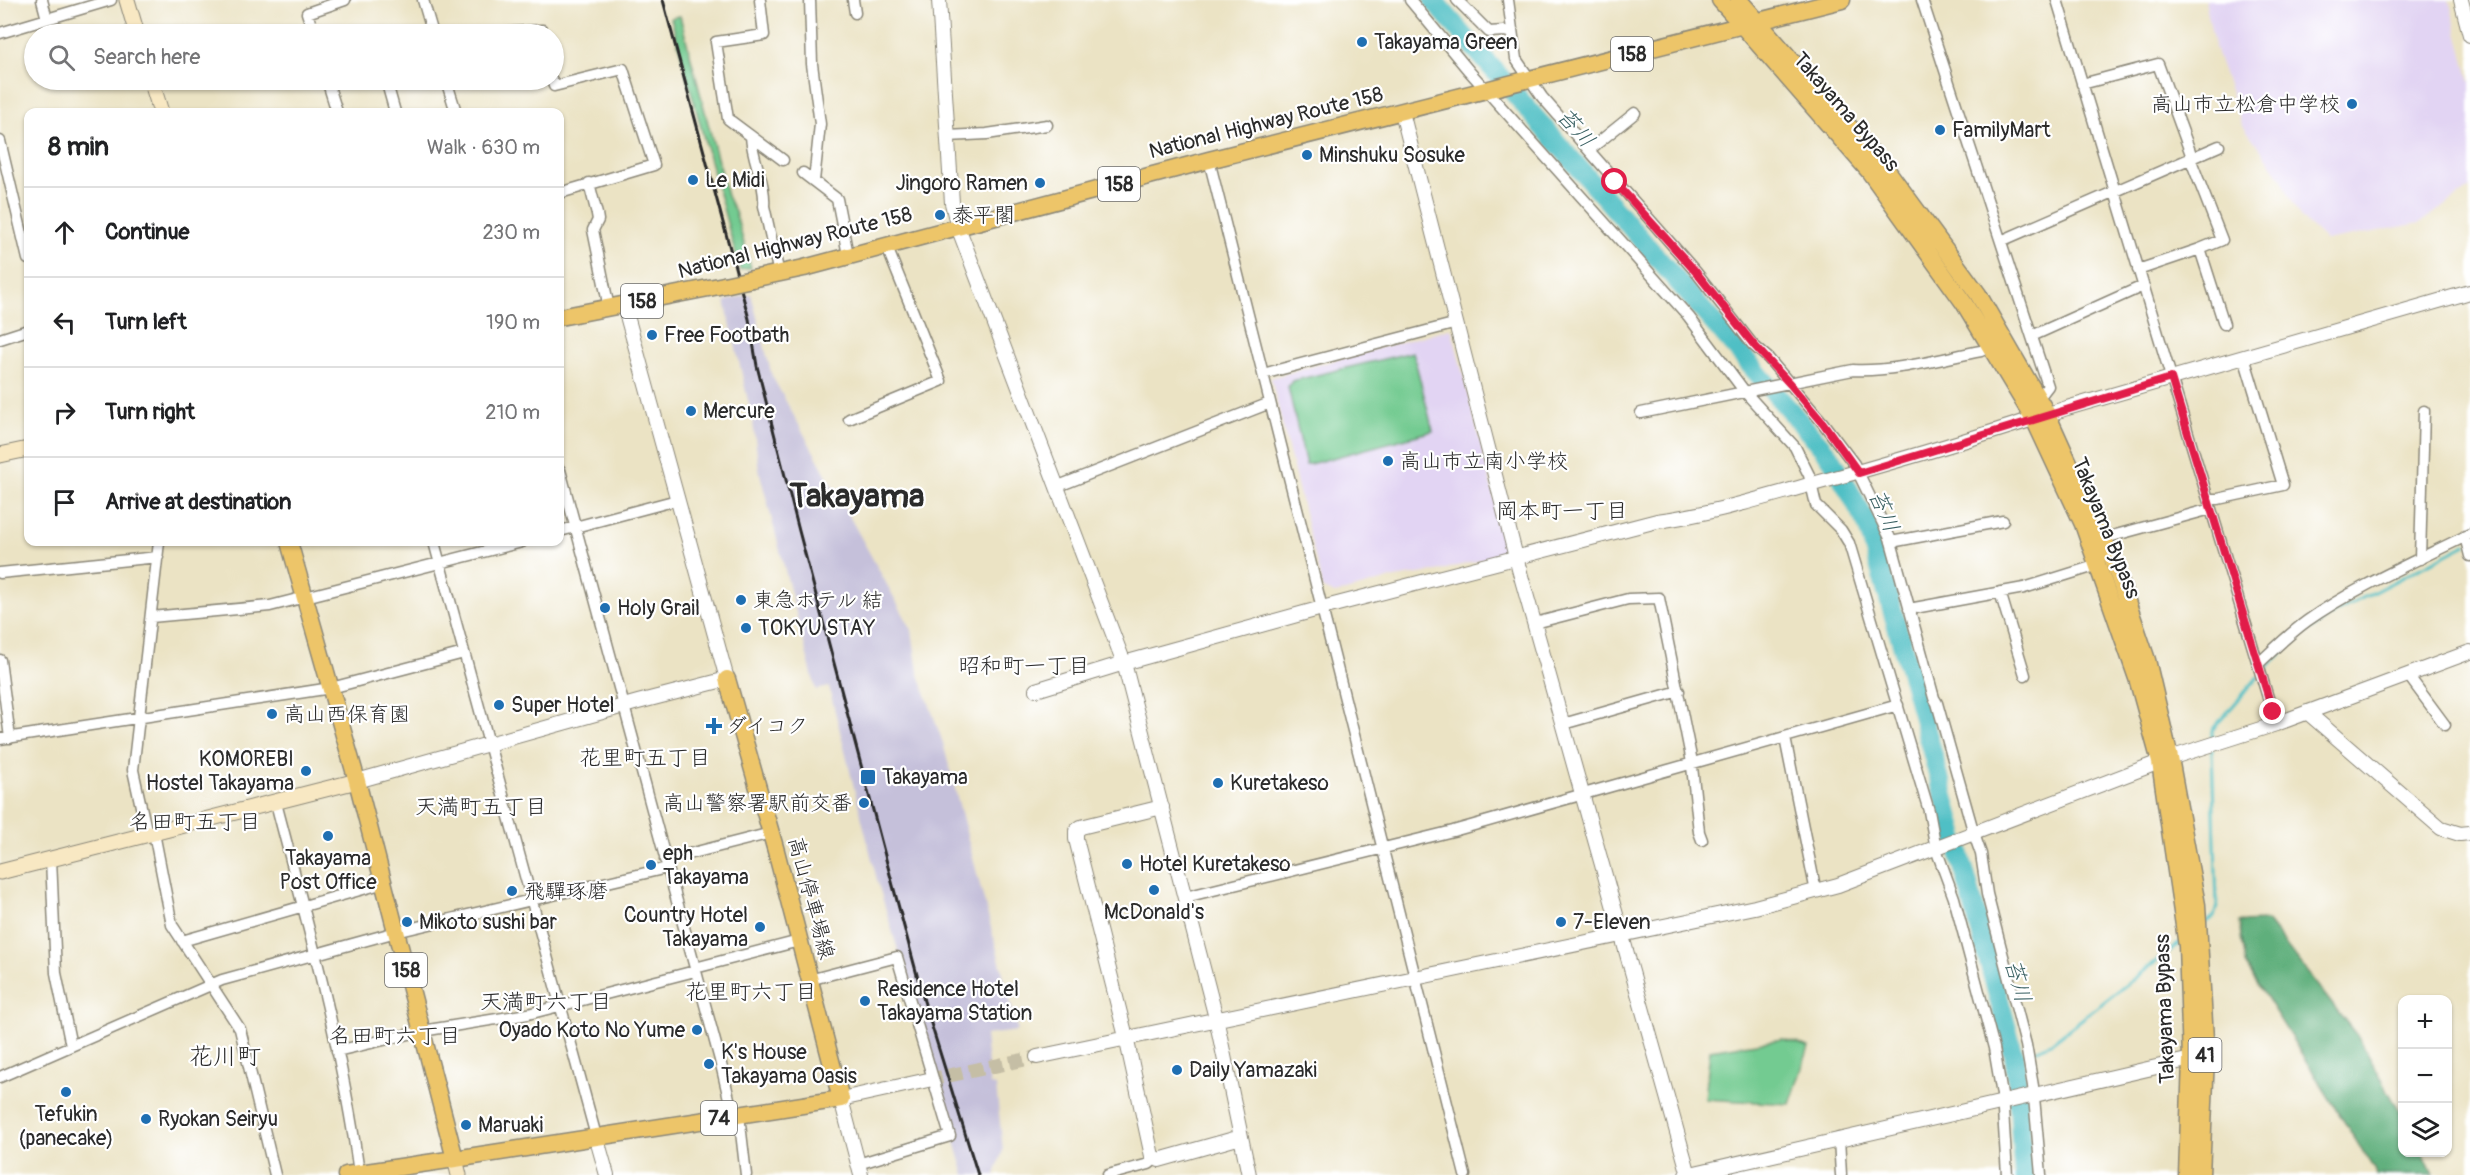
<!DOCTYPE html>
<meta charset="utf-8">
<style>
:root{--surface:#fff;--page:#f6f6f6;--text:#202124;--muted:#757577;--line:#e0e0e0}
body{margin:0;font-family:Pangolin,"Klee One",sans-serif;background:var(--page);color:var(--text)}
.controls{position:absolute;right:18px;bottom:18px;display:grid;overflow:hidden;border-radius:12px;box-shadow:0 2px 4px #0004}
.controls button{width:54px;height:54px;display:grid;place-items:center;padding:0;border:0;border-bottom:2px solid var(--line);background:var(--surface);color:var(--text);font:30px sans-serif}
.stop{position:absolute;width:18px;height:18px;margin:-14px;border:4px solid #e11d48;border-radius:50%;background:#fff}
.stop.end{background:#e11d48;border-color:#fff;box-shadow:0 2px 6px #0008}
.list{margin:0;padding:0;list-style:none}
h2{display:flex;justify-content:space-between;align-items:center;height:78px;margin:0;padding:0 24px;font-size:26px}
h2 small{font-size:20px;font-weight:400;color:var(--muted)}
.list li{display:grid;grid-template-columns:39px 1fr auto;gap:18px;align-items:center;box-sizing:border-box;height:90px;padding:0 24px;border-top:2px solid var(--line)}
.list b{display:block;font-size:22px;white-space:nowrap}
.list em{font-size:20px;font-style:normal;color:var(--muted)}
.icon{flex:none;width:33px;height:33px;fill:none;stroke:currentColor;stroke-width:2;stroke-linecap:round;stroke-linejoin:round}
.map{position:relative;flex:none;width:2470px;height:1175px;overflow:hidden}
.search{position:absolute;background:var(--surface);box-shadow:0 2px 4px #0004;left:24px;top:24px;width:540px;height:66px;display:flex;align-items:center;gap:15px;box-sizing:border-box;padding:0 21px;border-radius:33px;color:var(--muted);font-size:22px}
.panel{position:absolute;background:var(--surface);box-shadow:0 2px 4px #0004;left:24px;top:108px;width:540px;height:438px;border-radius:12px}
.map>svg:first-child{display:block}
</style>
<div class="map">
<svg width="2470" height="1175" viewBox="0 0 2470 1175">
<rect width="100%" height="100%" fill="#fff"/>
<filter id="ink" filterUnits="userSpaceOnUse"><feTurbulence type="fractalNoise" baseFrequency=".0167" numOctaves="2"/><feDisplacementMap in="SourceGraphic" scale="12" xChannelSelector="R" yChannelSelector="G"/><feConvolveMatrix kernelMatrix="1 2 1 2 8 2 1 2 1" color-interpolation-filters="sRGB"/></filter>
<filter id="wash" filterUnits="userSpaceOnUse"><feTurbulence type="fractalNoise" baseFrequency=".008" numOctaves="4" result="noise"/><feDisplacementMap in="SourceGraphic" scale="24" xChannelSelector="R" yChannelSelector="G"/><feGaussianBlur stdDeviation="1.35" result="paint"/><feColorMatrix in="noise" values="0 0 0 0 0 0 0 0 0 0 0 0 0 0 0 0 0 1.4 0 .05"/><feComposite in="paint" operator="in"/></filter>
<g filter="url(#wash)">
<rect width="100%" height="100%" fill="#ebe3c4"/>
<path fill="#e2d4f3" d="M2205,0H2449L2470,83V188L2420,223L2326,241L2300,217L2280,176L2242,124L2214,45Z
M1449,329L1452,331L1506,544L1500,555L1442,570L1389,579L1335,594L1323,589L1271,378Z"/>
<path fill="#c5c0da" d="M751,294L772,376L912,630L918,672L943,743L1018,1031L985,1035L990,1085L996,1086L1003,1150L995,1175H965L877,880L829,687L816,690L759,470L753,422L725,301Z"/>
<path fill="#73cb91" stroke="#4f7b5e" stroke-width="1.5" d="M680,16L727,196L735,212L751,268L740,270L671,18Z
M1413,352L1433,431L1306,465L1288,387L1292,381Z
M1783,1039L1809,1047L1790,1104L1705,1099L1710,1050Z"/>
<path fill="#5eaf7b" stroke="#446d53" stroke-width="1.5" d="M2267,921L2358,1037L2402,1116V1152L2423,1153L2433,1175H2376L2374,1169L2245,964L2239,922Z"/>
<g fill="none" stroke-linecap="round" stroke-linejoin="round">
<path stroke="#50bfc5" stroke-width="3" d="M2264,670L2295,640L2334,613L2466,544
M2212,740V730L2258,677
M2204,924L2214,917L2217,906L2212,750
M2031,1052L2051,1043L2180,943
M2014,1055L2025,1053"/>
<path stroke="#50bfc5" stroke-width="20" d="M1433,0L1832,459L1867,524L1914,685L2014,1055C2020,1095 2020,1135 2024,1175"/>
</g>
</g>
<g filter="url(#ink)">
<g fill="none" stroke-linecap="round" stroke-linejoin="round">
<path stroke="#c5bea5" stroke-width="14" stroke-dasharray="14 7" stroke-linecap="butt" d="M928,1080L1037,1057"/>
<defs>
<path id="minor" d="M42,0L47,19
M423,0L433,34
M760,0L764,35L716,42L728,119L783,160
M810,0L812,64L820,124L814,181
M853,0L855,13
M1410,0L1469,71L1689,317L1745,392L1795,447L1809,475L1816,505L1841,530L1849,543L1929,811L1936,849L1954,898L1994,1048L2002,1095L2007,1175
M1457,0L1489,32L1504,31L1512,33
M1508,0L1516,59L1542,97L1696,272L1753,345L1768,358L1823,423L1854,464L1890,538L1934,698L1937,703L1974,834L1981,854L1987,894L2026,1045L2033,1086L2041,1175
M1922,0L2048,386L2038,399
M2057,0L2276,724
M0,33L111,0
M314,34L307,13L345,0
M487,34L542,30L543,34
M327,80L337,112
M386,80L395,112
M446,80L456,112
M552,80L554,86L623,69L654,165L560,193
M2082,84L2158,64L2192,157
M751,136C752,160 766,183 764,206L779,274
M948,136L987,134L1047,125
M0,141L28,259
M1589,150L1635,113
M2190,158L2222,240L2200,249
M1209,160L1465,1175
M803,173L837,199L848,255
M589,183L597,214L598,220L593,230L609,308
M2001,241L2219,146
M2138,270L2200,249L2224,324
M2032,336L2143,286
M0,339L28,330
M1263,374L1457,323
M1641,413L1853,370C1895,372 1939,359 1981,351L1991,346
M849,419L941,381L886,245
M560,470L720,1060L733,1116
M1056,487L1270,403
M2208,499H2218L2283,485L2244,357
M560,531L677,500
M2112,536L2211,509
M2465,536L2470,556
M434,542L596,1136
M1891,542L2003,521
M2420,559L2424,411
M0,573L158,557
M2000,592L2025,675
M1909,609L2024,588L2098,565
M151,617L270,606L522,542
M1535,623L1628,599L1659,598L1691,757L1699,832L1702,840
M0,660L10,738
M2258,664C2274,649 2289,634 2307,621C2353,588 2418,560 2470,534
M2408,675L2445,725
M1563,724L1679,691
M1785,738L1816,892
M0,739L331,688L464,653
M276,803C308,925 342,1048 359,1173
M154,833L172,925L240,1029L275,1175
M147,834L133,770L159,542
M51,859L56,973L71,1046
M665,860L771,833
M1185,897L1453,831L1898,705
M182,941L384,883
M695,968L799,941
M809,980L897,957L950,1136L858,1164
M337,1051L422,1031L528,1014L695,971
M0,1077L222,980L396,932L667,868
M739,1115L746,1175
M1839,1138L1841,1175
M1108,1175L1149,1164L1155,1159"/>
<path id="tertiary" d="M939,0L952,203L958,227L1124,663L1216,1018L1249,1175
M2461,0L2470,35
M1402,112L1519,569L1689,1175
M1036,690L1124,663L1322,608L1657,521C1710,514 1758,499 1809,485C1896,462 1982,436 2067,408L2470,292
M2307,712L2441,828L2460,834L2470,833
M357,781L638,702L727,679L624,305
M1162,807L1081,827L1076,831V839L1126,1037L1152,1156L1159,1160L1241,1137
M1037,1057L1755,907L1838,885L2170,758L2276,724L2470,652
M596,1136L607,1175
M861,1175L841,1099L928,1080
M1686,1175L2200,1057"/>
<path id="secondary" d="M127,0L137,34
M151,80L161,112
M0,455L28,449
M0,872L357,781
M455,1159L459,1175"/>
<path id="primary" d="M455,1159L841,1099L776,851L727,679"/>
<path id="trunk" d="M1720,0L1869,171L1964,303L2034,419L2083,524L2137,678L2160,762L2187,946L2191,1059L2187,1175
M1739,0L1887,170L1978,294L2047,414L2113,560L2147,660L2170,758L2197,905L2206,1056L2201,1175
M752,279L804,268L1209,160L1842,0
M560,317L724,285
M289,542L357,781L455,1159L346,1175"/>
</defs>
<use href="#minor" stroke="#8b8778" stroke-width="13"/>
<use href="#tertiary" stroke="#8b8778" stroke-width="16"/>
<use href="#secondary" stroke="#8b8778" stroke-width="17"/>
<use href="#primary" stroke="#8b8778" stroke-width="19"/>
<use href="#trunk" stroke="#8b8778" stroke-width="19"/>
<use href="#minor" stroke="#fff" stroke-width="10"/>
<use href="#tertiary" stroke="#fff" stroke-width="14"/>
<use href="#secondary" stroke="#f8e8c3" stroke-width="15"/>
<use href="#primary" stroke="#edc569" stroke-width="16"/>
<use href="#trunk" stroke="#edc569" stroke-width="16"/>
<path stroke="#2b2b2b" stroke-width="3" d="M663,0L749,319L757,366L799,531L892,882L924,1001L978,1175"/>
<defs>
<path id="trunk-bridge" d="M724,285L752,279"/>
</defs>
<use href="#trunk-bridge" stroke="#8b8778" stroke-width="19" stroke-linecap="butt"/>
<use href="#trunk-bridge" stroke="#edc569" stroke-width="16"/>
</g>
</g>
<g fill="none" stroke-linecap="round" stroke-linejoin="round" filter="url(#ink)">
<path stroke="#e11d48" stroke-width="8" d="M1615,182L1696,272L1754,345L1790,384L1823,423L1859,473L2171,378L2273,712"/>
</g>
<g fill="#1f6fb2" stroke="#fff" stroke-width="2">
<circle cx="1362" cy="42" r="6"/>
<circle cx="2352" cy="104" r="6"/>
<circle cx="1940" cy="130" r="6"/>
<circle cx="1307" cy="155" r="6"/>
<circle cx="693" cy="180" r="6"/>
<circle cx="1040" cy="183" r="6"/>
<circle cx="940" cy="215" r="6"/>
<circle cx="652" cy="335" r="6"/>
<circle cx="691" cy="411" r="6"/>
<circle cx="1388" cy="461" r="6"/>
<circle cx="741" cy="600" r="6"/>
<circle cx="605" cy="608" r="6"/>
<circle cx="746" cy="628" r="6"/>
<circle cx="499" cy="705" r="6"/>
<circle cx="272" cy="714" r="6"/>
<path d="M711 717h6v6h6v6h-6v6h-6v-6h-6v-6h6z"/>
<circle cx="306" cy="771" r="6"/>
<rect x="860" y="769" width="16" height="16" rx="3"/>
<circle cx="1218" cy="783" r="6"/>
<circle cx="864" cy="803" r="6"/>
<circle cx="328" cy="836" r="6"/>
<circle cx="1127" cy="864" r="6"/>
<circle cx="651" cy="865" r="6"/>
<circle cx="1154" cy="890" r="6"/>
<circle cx="512" cy="891" r="6"/>
<circle cx="407" cy="922" r="6"/>
<circle cx="1561" cy="922" r="6"/>
<circle cx="760" cy="927" r="6"/>
<circle cx="865" cy="1001" r="6"/>
<circle cx="697" cy="1030" r="6"/>
<circle cx="709" cy="1064" r="6"/>
<circle cx="1177" cy="1070" r="6"/>
<circle cx="66" cy="1092" r="6"/>
<circle cx="146" cy="1119" r="6"/>
<circle cx="466" cy="1125" r="6"/>
</g>
<g text-anchor="middle" dominant-baseline="central" stroke-width="4.5" stroke-linejoin="round" paint-order="stroke">
<g fill="#fff" stroke="#6b6b6b" stroke-width="1.5">
<rect x="1611" y="37" width="42" height="34" rx="4.5"/>
<rect x="1098" y="167" width="42" height="34" rx="4.5"/>
<rect x="621" y="284" width="42" height="34" rx="4.5"/>
<rect x="385" y="953" width="42" height="34" rx="4.5"/>
<rect x="2188.5" y="1038" width="33" height="34" rx="4.5"/>
<rect x="701" y="1101" width="36" height="34" rx="4.5"/>
</g>
<g font-size="20" font-weight="bold" fill="#2b2b2b">
<text x="1632" y="54">158</text>
<text x="1119" y="184">158</text>
<text x="642" y="301">158</text>
<text x="406" y="970">158</text>
<text x="2205" y="1055">41</text>
<text x="719" y="1118">74</text>
</g>
<g font-size="21" fill="#2b2b2b" stroke="#fff" text-anchor="start">
<text x="1374" y="42">Takayama Green</text>
<text x="2340" y="104" text-anchor="end">高山市立松倉中学校</text>
<text x="1952" y="130">FamilyMart</text>
<text x="1319" y="155">Minshuku Sosuke</text>
<text x="705" y="180">Le Midi</text>
<text x="1028" y="183" text-anchor="end">Jingoro Ramen</text>
<text x="952" y="215">泰平閣</text>
<text x="664" y="335">Free Footbath</text>
<text x="703" y="411">Mercure</text>
<text x="1400" y="461">高山市立南小学校</text>
<text x="753" y="600">東急ホテル 結</text>
<text x="617" y="608">Holy Grail</text>
<text x="758" y="628">TOKYU STAY</text>
<text x="511" y="705">Super Hotel</text>
<text x="284" y="714">高山西保育園</text>
<text x="726" y="726">ダイコク</text>
<text x="294" y="759" text-anchor="end">KOMOREBI<tspan x="294" dy="24">Hostel Takayama</tspan></text>
<text x="882" y="777">Takayama</text>
<text x="1230" y="783">Kuretakeso</text>
<text x="852" y="803" text-anchor="end">高山警察署駅前交番</text>
<text x="663" y="853">eph<tspan x="663" dy="24">Takayama</tspan></text>
<text x="328" y="858" text-anchor="middle">Takayama<tspan x="328" dy="24">Post Office</tspan></text>
<text x="1139" y="864">Hotel Kuretakeso</text>
<text x="524" y="891">飛驒琢磨</text>
<text x="1154" y="912" text-anchor="middle">McDonald's</text>
<text x="748" y="915" text-anchor="end">Country Hotel<tspan x="748" dy="24">Takayama</tspan></text>
<text x="419" y="922">Mikoto sushi bar</text>
<text x="1573" y="922">7-Eleven</text>
<text x="877" y="989">Residence Hotel<tspan x="877" dy="24">Takayama Station</tspan></text>
<text x="685" y="1030" text-anchor="end">Oyado Koto No Yume</text>
<text x="721" y="1052">K's House<tspan x="721" dy="24">Takayama Oasis</tspan></text>
<text x="1189" y="1070">Daily Yamazaki</text>
<text x="66" y="1114" text-anchor="middle">Tefukin<tspan x="66" dy="24">(panecake)</tspan></text>
<text x="158" y="1119">Ryokan Seiryu</text>
<text x="478" y="1125">Maruaki</text>
</g>
<g font-size="21" fill="#2b2b2b" stroke="#fff">
<text transform="translate(1846 112) rotate(49)">Takayama Bypass</text>
<text transform="translate(1266 123) rotate(-14)">National Highway Route 158</text>
<text transform="translate(795 243) rotate(-14)">National Highway Route 158</text>
<text transform="translate(2106 528) rotate(68)">Takayama Bypass</text>
<text transform="translate(811 898) rotate(75)">高山停車場線</text>
<text transform="translate(2165 1009) rotate(-92)">Takayama Bypass</text>
</g>
<g font-size="22" font-style="italic" fill="#385f61" stroke="#fff">
<text transform="translate(1576 128) rotate(49)">苔川</text>
<text transform="translate(1884 511) rotate(67)">苔川</text>
<text transform="translate(2018 981) rotate(75)">苔川</text>
</g>
<g font-size="22" fill="#2b2b2b" stroke="#fff">
<text x="1562" y="511">岡本町一丁目</text>
<text x="1024" y="666">昭和町一丁目</text>
<text x="645" y="758">花里町五丁目</text>
<text x="481" y="807">天満町五丁目</text>
<text x="195" y="822">名田町五丁目</text>
<text x="751" y="992">花里町六丁目</text>
<text x="546" y="1002">天満町六丁目</text>
<text x="395" y="1036">名田町六丁目</text>
</g>
<g font-size="24" fill="#2b2b2b" stroke="#fff">
<text x="225" y="1056">花川町</text>
</g>
<g font-size="33" font-weight="bold" fill="#2b2b2b" stroke="#fff">
<text x="857" y="496">Takayama</text>
</g>
</g>
</svg>
<div class="controls">
<button>+</button>
<button>−</button>
<button><svg class="icon" aria-label="layers" viewBox="0 0 24 24"><path d="M12 4l9 5-9 5-9-5zM3 14l9 5 9-5"/></svg></button>
</div>
<div class="stop" style="left:1615px;top:182px"></div>
<div class="stop end" style="left:2273px;top:712px"></div>
<div class="search"><svg class="icon" aria-label="search" viewBox="0 0 24 24"><circle cx="10" cy="10" r="6"/><path d="M15 15l6 6"/></svg>Search here</div>
<section class="panel">
<h2>8 min<small>Walk · 630 m</small></h2>
<ul class="list">
<li><svg class="icon" aria-label="ahead" viewBox="0 0 24 24"><path d="M12 20V5M6 11l6-6 6 6"/></svg><div><b>Continue</b></div><em>230 m</em></li>
<li><svg class="icon" aria-label="left" viewBox="0 0 24 24"><path d="M17 20v-9H6M10 6l-5 5 5 5"/></svg><div><b>Turn left</b></div><em>190 m</em></li>
<li><svg class="icon" aria-label="right" viewBox="0 0 24 24"><path d="M7 20v-9h11M14 6l5 5-5 5"/></svg><div><b>Turn right</b></div><em>210 m</em></li>
<li><svg class="icon" aria-label="arrive" viewBox="0 0 24 24"><path d="M6 21V4h12l-3 4 3 4H6"/></svg><div><b>Arrive at destination</b></div></li>
</ul>
</section>
</div>
